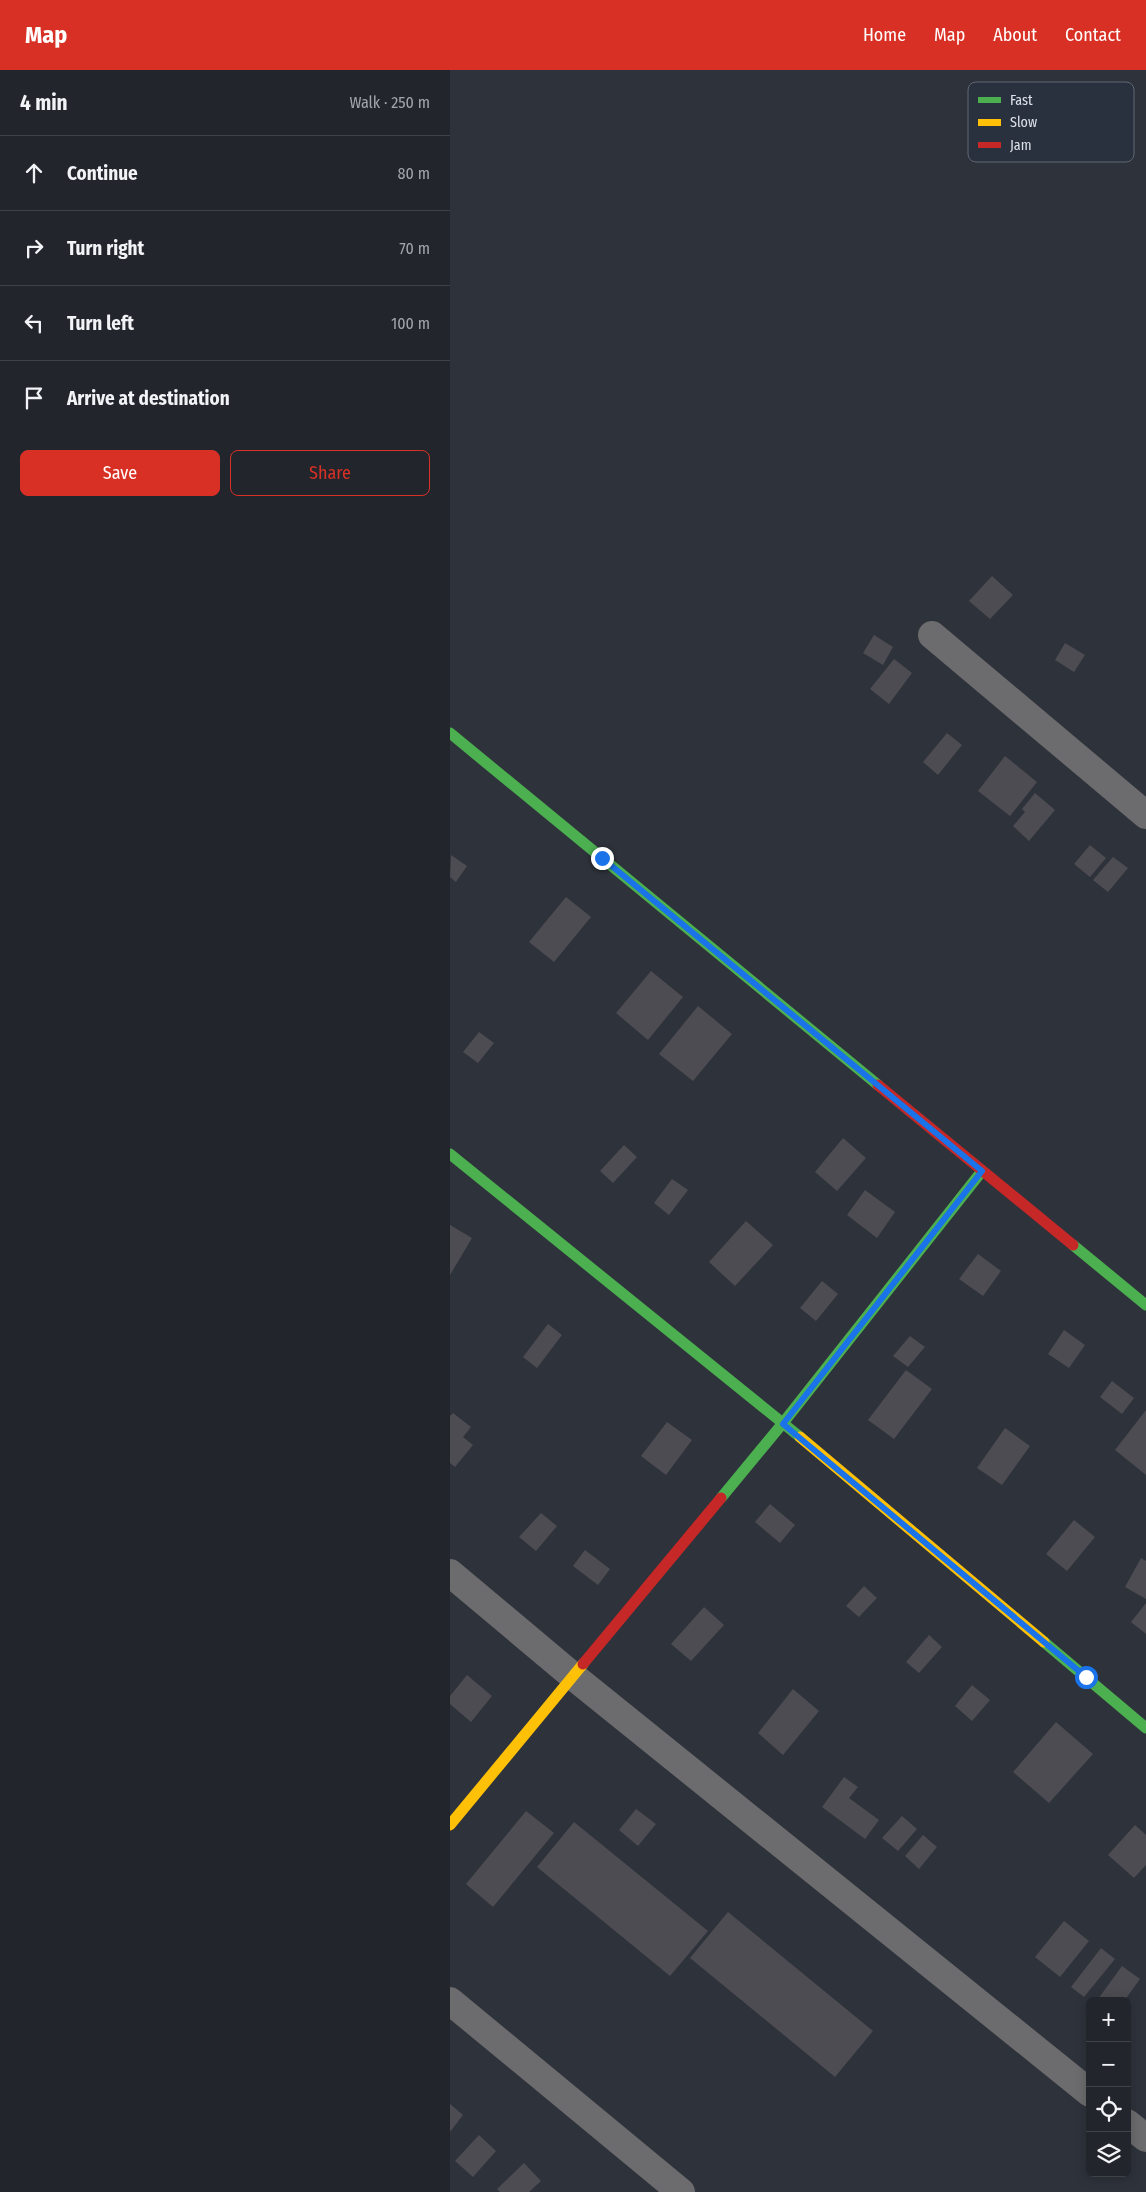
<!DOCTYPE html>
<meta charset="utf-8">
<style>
:root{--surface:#22262c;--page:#2e3238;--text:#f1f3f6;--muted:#a2a5a9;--line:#3f4348;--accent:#d93025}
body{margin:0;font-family:"Fira Sans Condensed",sans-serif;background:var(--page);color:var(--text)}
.controls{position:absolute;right:15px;bottom:15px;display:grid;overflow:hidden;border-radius:8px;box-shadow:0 2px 12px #0003}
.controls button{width:45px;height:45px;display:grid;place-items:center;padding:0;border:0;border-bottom:1px solid var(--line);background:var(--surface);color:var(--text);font:25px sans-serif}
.stop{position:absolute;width:15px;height:15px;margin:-11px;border:4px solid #1a73e8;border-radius:50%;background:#fff}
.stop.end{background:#1a73e8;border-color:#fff;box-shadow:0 1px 5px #0008}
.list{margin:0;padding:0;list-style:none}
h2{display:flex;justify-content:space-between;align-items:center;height:65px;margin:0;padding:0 20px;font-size:21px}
h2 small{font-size:16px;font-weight:400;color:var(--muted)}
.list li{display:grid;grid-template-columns:32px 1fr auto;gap:15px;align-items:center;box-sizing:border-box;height:75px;padding:0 20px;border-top:1px solid var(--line)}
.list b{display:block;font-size:19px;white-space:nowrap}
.list em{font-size:16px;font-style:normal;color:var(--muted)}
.actions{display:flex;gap:10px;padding:15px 20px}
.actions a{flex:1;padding:11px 0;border:1px solid var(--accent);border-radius:8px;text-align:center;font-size:18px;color:var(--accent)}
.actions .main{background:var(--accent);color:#fff}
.icon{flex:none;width:28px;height:28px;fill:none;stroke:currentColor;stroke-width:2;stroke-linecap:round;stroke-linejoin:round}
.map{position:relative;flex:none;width:696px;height:2122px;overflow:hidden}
header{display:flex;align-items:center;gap:30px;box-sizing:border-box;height:70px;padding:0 25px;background:var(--accent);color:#fff}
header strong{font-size:24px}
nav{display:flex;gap:28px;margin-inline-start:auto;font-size:18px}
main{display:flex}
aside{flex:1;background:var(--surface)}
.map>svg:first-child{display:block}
</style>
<header>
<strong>Map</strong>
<nav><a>Home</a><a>Map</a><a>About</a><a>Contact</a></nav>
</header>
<main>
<aside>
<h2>4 min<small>Walk · 250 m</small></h2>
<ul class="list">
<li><svg class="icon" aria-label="ahead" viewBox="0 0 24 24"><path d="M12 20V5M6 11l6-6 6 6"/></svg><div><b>Continue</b></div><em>80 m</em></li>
<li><svg class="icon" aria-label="right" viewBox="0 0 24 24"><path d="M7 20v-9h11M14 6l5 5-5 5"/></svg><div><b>Turn right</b></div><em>70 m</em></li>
<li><svg class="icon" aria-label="left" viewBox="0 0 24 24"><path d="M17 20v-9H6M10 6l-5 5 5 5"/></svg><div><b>Turn left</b></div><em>100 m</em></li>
<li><svg class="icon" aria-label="arrive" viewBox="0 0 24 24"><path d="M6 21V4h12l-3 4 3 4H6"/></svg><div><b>Arrive at destination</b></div></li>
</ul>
<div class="actions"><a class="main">Save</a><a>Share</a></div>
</aside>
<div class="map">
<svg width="696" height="2122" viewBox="0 0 696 2122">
<rect width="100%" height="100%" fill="#2e323a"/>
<path fill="#4d4c52" d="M542,506L563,525L540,549L519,531Z
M424,565L443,577L433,595L413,583Z
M615,573L635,585L624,602L605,590Z
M444,589L462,603L439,634L420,619Z
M497,663L512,675L488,705L473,692Z
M555,686L587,712L560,746L528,721Z
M585,723L605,740L579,771L563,756L575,742L572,739Z
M640,775L656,788L640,807L624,794Z
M1,785L17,796L6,812L0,807Z
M663,787L678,798L658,822L643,810Z
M116,827L141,847L104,892L79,872Z
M201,901L233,927L198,970L166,943Z
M248,936L282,964L243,1011L209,984Z
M29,962L44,973L28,993L13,982Z
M393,1068L416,1088L387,1121L365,1102Z
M174,1075L187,1087L163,1113L150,1101Z
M222,1109L238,1120L219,1145L204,1133Z
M415,1120L445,1142L427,1168L397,1145Z
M296,1151L323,1175L285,1216L259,1192Z
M0,1155L22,1168L0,1205Z
M528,1184L551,1201L533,1226L509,1209Z
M372,1211L388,1224L366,1251L350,1238Z
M98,1254L112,1265L87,1298L73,1287Z
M614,1260L635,1275L619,1298L598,1284Z
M460,1266L475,1277L458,1297L443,1286Z
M456,1300L482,1319L444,1369L418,1350Z
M662,1311L684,1328L672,1344L650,1327Z
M696,1340V1405L665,1380Z
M3,1343L21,1357L13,1367L23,1375L5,1397L0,1393V1346Z
M217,1352L242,1370L216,1405L191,1386Z
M555,1358L580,1376L552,1415L527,1398Z
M320,1434L345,1455L330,1473L305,1452Z
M91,1443L107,1456L86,1481L69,1467Z
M624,1450L645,1467L617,1501L596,1484Z
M135,1480L160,1499L148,1515L123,1496Z
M691,1488L696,1491V1529L675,1517Z
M414,1516L427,1528L409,1547L396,1536Z
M696,1533V1564L681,1552Z
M254,1537L274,1555L241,1591L221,1574Z
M479,1565L492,1577L469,1603L456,1592Z
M17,1605L42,1626L21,1652L0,1634V1626Z
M522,1615L540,1630L522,1651L505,1636Z
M343,1619L369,1641L333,1685L308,1663Z
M606,1652L643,1684L599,1733L563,1702Z
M394,1707L408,1717L399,1728L429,1750L415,1769L372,1737Z
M186,1739L206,1754L188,1776L169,1760Z
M76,1741L104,1763L43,1837L16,1814Z
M452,1746L467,1759L448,1781L432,1768Z
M124,1752L258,1861L220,1906L87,1797Z
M685,1755L696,1765V1795L684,1808L658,1785Z
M473,1765L487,1777L469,1799L455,1786Z
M278,1842L423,1961L385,2007L240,1888Z
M614,1851L639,1871L610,1907L585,1887Z
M651,1878L665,1889L634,1927L621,1917Z
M672,1896L690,1909L674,1931H651L648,1929Z
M0,2034L13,2045L0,2062Z
M29,2065L46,2081L23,2107L5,2091Z
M74,2093L91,2111L79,2122H50L47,2119Z"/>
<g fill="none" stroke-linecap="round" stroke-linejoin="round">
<path stroke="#6c6b6d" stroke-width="28" d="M482,565L696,745
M0,1503L124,1607L640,2023
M0,1931L231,2122
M677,2053L696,2068"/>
<path stroke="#4caf50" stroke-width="11" d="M0,663L428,1015
M0,1084L350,1367
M623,1175L696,1235
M271,1428L333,1353L532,1101
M594,1572L696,1658"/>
<path stroke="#ffc107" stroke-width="11" d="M350,1367L594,1572
M0,1755L133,1594"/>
<path stroke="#c62828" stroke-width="11" d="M428,1015L623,1175
M133,1594L271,1428"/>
</g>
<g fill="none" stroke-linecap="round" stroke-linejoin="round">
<path stroke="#1a73e8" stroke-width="6" d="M152,788L532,1101L333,1354L636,1607"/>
</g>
<rect x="518" y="12" width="166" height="80" rx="8" fill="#2a313e" stroke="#606672" stroke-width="1"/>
<rect x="528" y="27" width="23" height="6" fill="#4caf50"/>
<rect x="528" y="49" width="23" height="7" fill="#ffc107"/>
<rect x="528" y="72" width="23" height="6" fill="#c62828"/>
<g font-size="14" fill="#dee2ea">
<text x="560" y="35">Fast</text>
<text x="560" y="57">Slow</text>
<text x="560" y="80">Jam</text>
</g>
</svg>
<div class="controls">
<button>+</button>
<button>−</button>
<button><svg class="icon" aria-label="locate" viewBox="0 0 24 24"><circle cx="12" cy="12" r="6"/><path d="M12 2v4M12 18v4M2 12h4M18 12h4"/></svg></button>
<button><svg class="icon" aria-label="layers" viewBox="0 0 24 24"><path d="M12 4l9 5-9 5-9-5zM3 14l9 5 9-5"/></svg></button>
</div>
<div class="stop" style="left:636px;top:1607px"></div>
<div class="stop end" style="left:152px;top:788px"></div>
</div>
</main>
